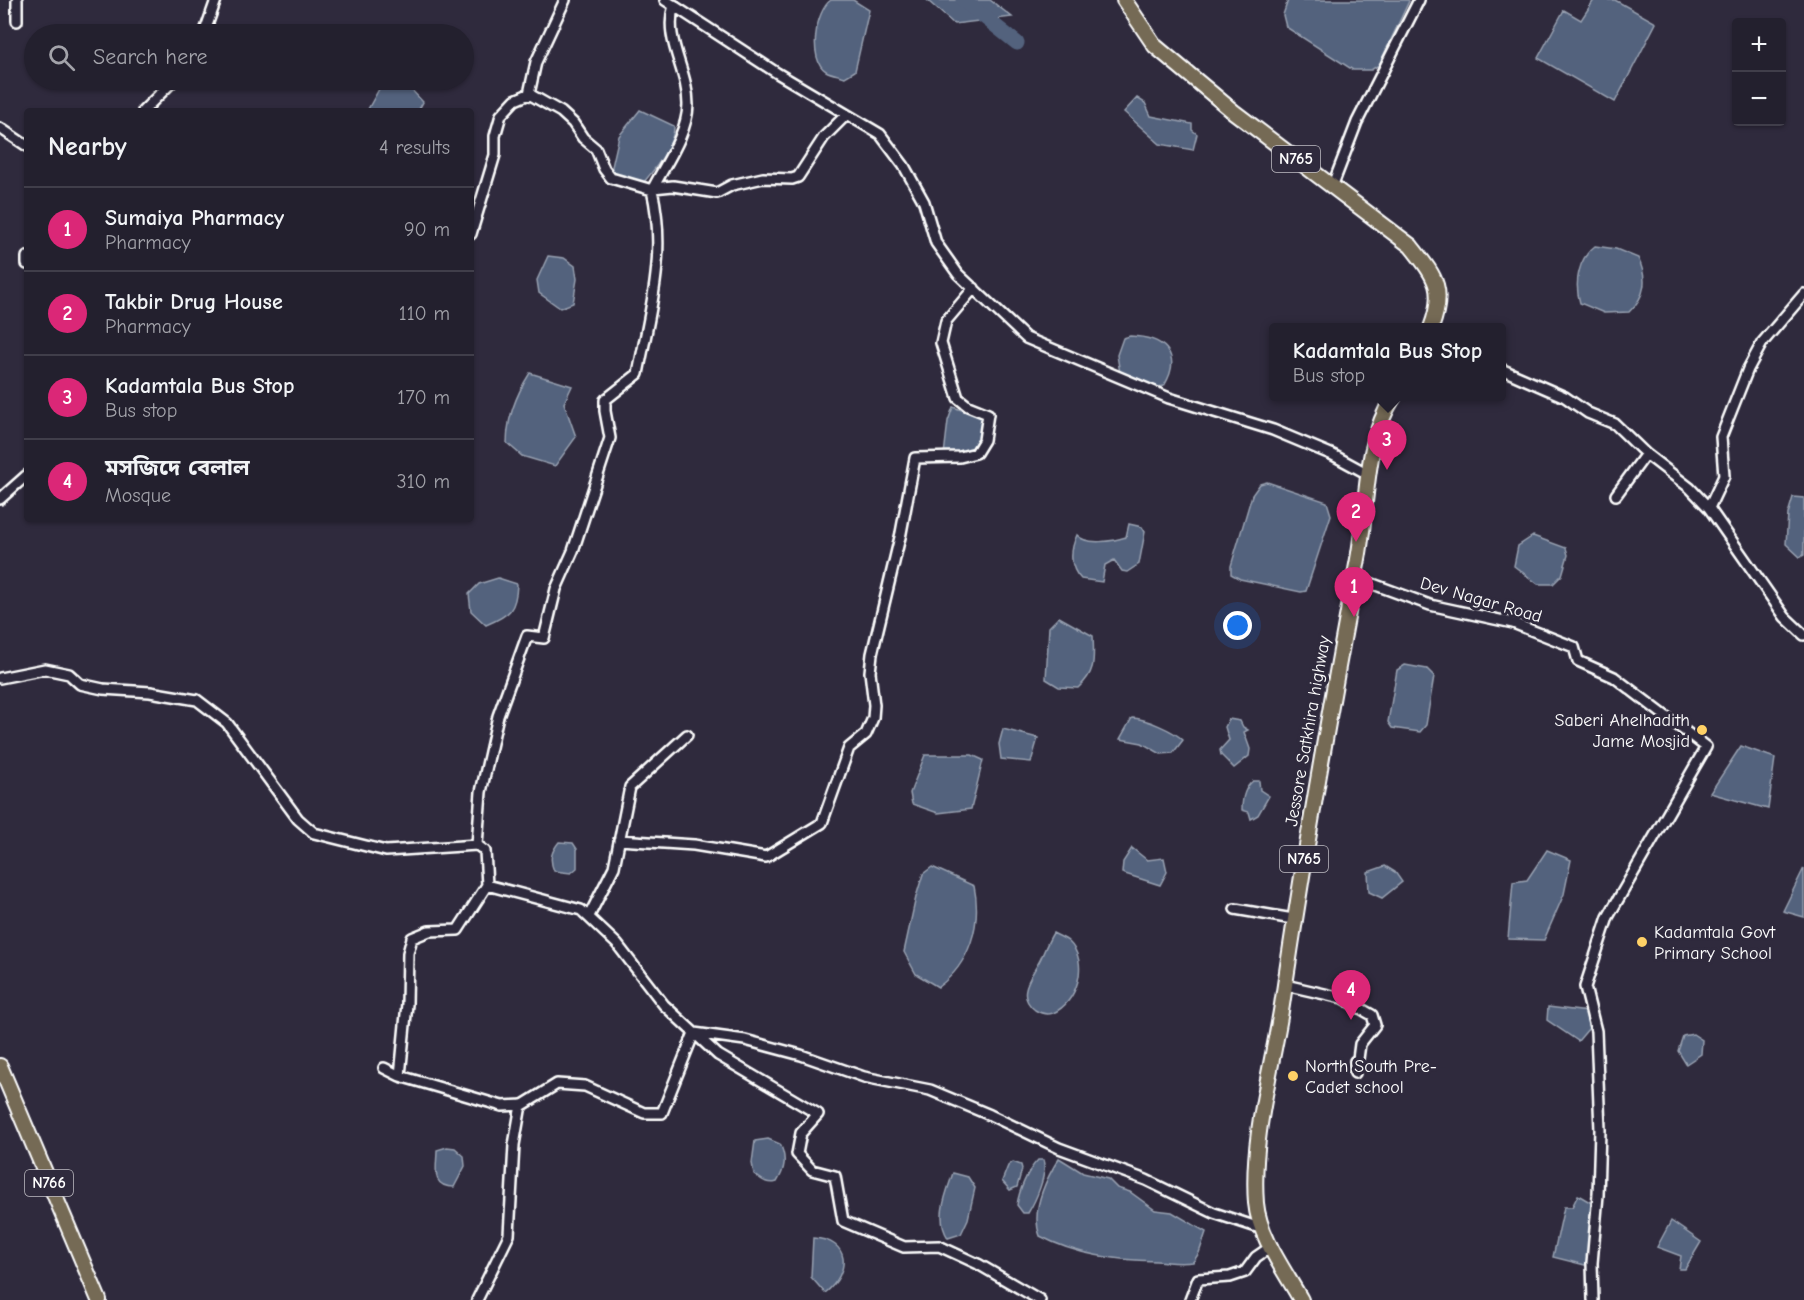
<!DOCTYPE html>
<meta charset="utf-8">
<style>
:root{--surface:#23202e;--page:#2f2d3a;--text:#f1f3f6;--muted:#a3a3aa;--line:#403e4a;--accent:#db2777}
body{margin:0;font-family:"Comic Neue","Noto Sans Bengali",sans-serif;background:var(--page);color:var(--text)}
.controls{position:absolute;right:18px;top:18px;display:grid;overflow:hidden;border-radius:6px;box-shadow:0 2px 4px #0004}
.controls button{width:54px;height:54px;display:grid;place-items:center;padding:0;border:0;border-bottom:2px solid var(--line);background:var(--surface);color:var(--text);font:30px sans-serif}
.you{position:absolute;left:1238px;top:626px;width:21px;height:21px;margin:-15px;border:4px solid #fff;border-radius:50%;background:#1a73e8;box-shadow:0 0 0 9px #1a73e833}
.badge{display:grid;place-items:center;width:39px;height:39px;border-radius:50%;background:var(--accent);color:#fff;font-size:20px;font-weight:700}
.pin{position:absolute;translate:-50% -50px;filter:drop-shadow(0 2px 3px #0008)}
.pin::after{content:'';position:absolute;top:32px;width:21px;height:18px;background:inherit;clip-path:polygon(0 0,100% 0,50% 100%)}
.popup{position:absolute;left:1269px;top:323px;width:237px;height:78px;box-sizing:border-box;display:grid;place-content:center;border-radius:6px;background:var(--surface);filter:drop-shadow(0 2px 4px #0005);font-size:20px;white-space:nowrap;color:var(--muted)}
.popup b{font-size:22px;color:var(--text)}
.popup::after{content:'';position:absolute;left:50%;top:100%;margin-left:-12px;border:12px solid transparent;border-top-color:var(--surface)}
.list{margin:0;padding:0;list-style:none}
h2{display:flex;justify-content:space-between;align-items:center;height:78px;margin:0;padding:0 24px;font-size:26px}
h2 small{font-size:20px;font-weight:400;color:var(--muted)}
.list li{display:grid;grid-template-columns:39px 1fr auto;gap:18px;align-items:center;box-sizing:border-box;height:84px;padding:0 24px;border-top:2px solid var(--line)}
.list b{display:block;font-size:22px;white-space:nowrap}
.list p{margin:0;font-size:20px;white-space:nowrap;color:var(--muted)}
.list em{font-size:20px;font-style:normal;color:var(--muted)}
.icon{flex:none;width:33px;height:33px;fill:none;stroke:currentColor;stroke-width:2;stroke-linecap:round;stroke-linejoin:round}
.map{position:relative;flex:none;width:1804px;height:1300px;overflow:hidden}
.search{position:absolute;background:var(--surface);box-shadow:0 2px 4px #0004;left:24px;top:24px;width:450px;height:66px;display:flex;align-items:center;gap:15px;box-sizing:border-box;padding:0 21px;border-radius:33px;color:var(--muted);font-size:22px}
.panel{position:absolute;background:var(--surface);box-shadow:0 2px 4px #0004;left:24px;top:108px;width:450px;height:414px;border-radius:6px}
.map>svg:first-child{display:block}
</style>
<div class="map">
<svg width="1804" height="1300" viewBox="0 0 1804 1300">
<rect width="100%" height="100%" fill="#2f2a3d"/>
<filter id="ink" filterUnits="userSpaceOnUse"><feTurbulence type="fractalNoise" baseFrequency=".0167" numOctaves="2"/><feDisplacementMap in="SourceGraphic" scale="12" xChannelSelector="R" yChannelSelector="G"/><feConvolveMatrix kernelMatrix="1 2 1 2 8 2 1 2 1" color-interpolation-filters="sRGB"/></filter>
<g filter="url(#ink)">
<path fill="#53627d" stroke="#98a1b1" stroke-width="1.5" d="M831,0H853L869,10L855,71L845,77C840,75 831,74 826,71C808,60 815,11 831,0Z
M927,0H990L1012,17L954,24Z
M1288,0H1408L1409,1L1379,65L1371,70H1353L1286,27L1283,15Z
M1594,0H1615L1656,23L1615,102L1538,58L1564,10L1581,20Z
M384,80L407,85L423,102L418,111H367Z
M1137,98L1145,103L1151,116L1192,124V130L1197,134L1193,150L1160,144L1124,112Z
M640,110L674,126C675,144 656,168 644,182L627,180L611,171L619,136Z
M1595,246L1616,249L1638,258C1648,279 1646,296 1629,312L1604,313L1580,303C1574,283 1578,259 1595,246Z
M548,256L564,258L575,266L577,279L573,303L560,308L539,293L537,280Z
M1130,336C1162,337 1184,353 1164,386L1158,387L1120,373L1117,355L1123,338Z
M530,373L572,386L564,403L576,437L555,466L522,456L507,443C507,417 516,395 530,373Z
M953,407L982,417L984,422L977,446L963,455H944L948,421Z
M1267,482L1327,502L1331,515L1306,591L1301,592L1240,579L1231,574V566L1252,495L1260,484Z
M1793,497L1804,498V555L1800,557L1786,544L1788,514Z
M1129,524L1142,527L1145,532L1139,564L1127,572L1122,571L1114,560L1105,565L1102,582L1081,579C1069,567 1070,550 1077,535C1086,546 1114,541 1126,537Z
M1533,536L1566,548L1568,555L1562,575L1553,584H1538L1514,566L1518,546Z
M498,578L517,584C516,610 510,615 486,625L471,611L469,594L479,584Z
M1059,617L1093,636C1094,660 1096,672 1078,688L1059,687L1046,679L1049,627Z
M1405,665L1427,669L1434,676L1426,725L1420,732L1392,728L1388,722L1397,670Z
M1132,718C1145,718 1174,731 1183,740L1173,753L1161,754L1142,743L1120,739Z
M1229,719L1240,721L1243,727L1248,730L1244,732L1250,749L1249,756L1234,768L1221,755L1220,750L1229,740L1225,727Z
M1003,729L1038,738L1031,762L1001,759L999,744Z
M1741,746L1775,758L1768,809L1710,793Z
M925,755H972L983,760L971,809L938,813L912,804L910,793Z
M1253,781H1259L1260,790L1269,796L1258,815L1251,819L1249,812L1242,810C1242,798 1244,788 1253,781Z
M559,842L573,843L577,849V868L571,873L554,871C549,859 551,852 559,842Z
M1132,848L1147,860L1164,858L1167,872L1160,885L1122,873L1123,862Z
M1547,850L1571,860L1564,894L1544,940L1508,939L1513,882L1527,880Z
M1385,866L1395,872L1402,882L1382,898L1369,892L1368,872Z
M932,867L974,886C982,924 970,964 938,987L916,974L904,952L916,897L923,874Z
M1804,868V917L1783,911Z
M1053,933C1058,936 1065,938 1069,942C1090,962 1077,1003 1053,1013C1047,1015 1040,1013 1035,1010C1014,994 1033,975 1041,958C1045,949 1048,941 1053,933Z
M1548,1007L1588,1012L1589,1028L1578,1041L1547,1020Z
M1693,1034L1702,1040L1701,1054L1686,1064L1678,1051L1683,1036Z
M768,1139L780,1144C787,1158 785,1169 777,1182C767,1185 762,1180 754,1174L752,1163L755,1141Z
M447,1147L455,1148L464,1156L465,1166L454,1187C430,1187 437,1168 437,1150Z
M1059,1158L1083,1173L1108,1179L1117,1188L1130,1192L1155,1210L1172,1212L1206,1232L1199,1253L1193,1262C1179,1264 1169,1262 1156,1261C1115,1260 1076,1255 1040,1236C1030,1210 1046,1179 1059,1158Z
M1038,1160H1043C1048,1174 1035,1202 1028,1213H1023L1017,1205C1019,1191 1027,1171 1038,1160Z
M1013,1162L1021,1165L1022,1169L1017,1187L1010,1190L1002,1181L1008,1166Z
M953,1173L968,1177L975,1188L968,1219L961,1234L948,1238C935,1218 946,1194 953,1173Z
M1578,1195L1595,1205L1589,1266L1553,1257L1564,1207H1572Z
M1671,1221L1701,1242L1685,1269H1679L1681,1256L1657,1247Z
M813,1238C851,1240 851,1272 825,1293L811,1277Z"/>
<g fill="none" stroke-linecap="round" stroke-linejoin="round">
<path stroke="#53627d" stroke-width="15" d="M963,0L1017,43"/>
<defs>
<path id="minor" d="M17,0V21
M665,0L777,73L880,134L904,166L924,202L936,243L958,274L1026,338L1169,398L1273,430L1333,455L1368,474
M204,34L216,0
M529,94L561,112L573,123L583,138L596,149L604,169L611,178L652,190C665,164 687,135 688,105C688,69 663,40 674,5
M143,111L174,80
M0,128L27,146
M1332,187L1357,122L1419,0
M653,188L673,186L717,193L732,185L763,178L792,179L798,177L824,137L846,115
M471,234L495,155V136L501,115L515,100L529,94L536,62L565,0
M27,257V264
M1501,369L1565,397L1588,413L1615,424L1646,454
M1616,495L1646,454L1690,488L1709,508L1724,476L1721,437L1748,369L1762,343L1804,294
M0,499L27,475
M1709,508L1785,617L1804,635
M1354,577L1430,605L1513,623L1574,647L1578,661L1614,677L1706,747L1608,917L1585,987L1596,1031L1600,1130L1598,1195L1592,1263L1593,1300
M0,678L45,669L69,674L80,684L103,689L150,692L197,700L227,723L298,819L314,833L386,851L477,845L481,792L498,716L527,636L544,638L556,589L573,551L610,438L605,411V400L638,374C650,311 667,254 652,190
M619,840L694,845L766,857L822,823L849,748L866,734L873,718L874,705L870,672L872,654L901,533L915,458L960,457L976,453L984,440L988,414L968,406L958,398L941,343L946,321L974,288
M477,845L485,851L487,885L581,910L617,944L664,1005L718,1055L818,1114L801,1133L797,1154L812,1170L835,1176L843,1221L904,1247L939,1246L978,1264L1040,1300
M487,885L458,930L429,931L412,938L408,953L407,1004L400,1076L502,1106L523,1105L557,1084L585,1086L644,1113H662L694,1033L745,1040L801,1055L864,1077L930,1090L990,1115L1059,1148L1146,1180L1214,1213L1263,1229
M1235,909L1293,919
M589,916L614,867L630,787L687,735
M1285,985L1342,998L1372,1015L1375,1025L1360,1044L1358,1059L1355,1061V1073
M384,1068L400,1076
M477,1300L509,1235L514,1145L521,1105
M1190,1300L1198,1279L1230,1277L1245,1272L1256,1257L1272,1246"/>
<path id="highway" d="M1124,0L1155,46L1234,112L1411,246C1435,277 1446,288 1431,328
M0,1066L99,1300
M1301,1300C1285,1271 1259,1237 1256,1203C1251,1138 1272,1069 1282,1005C1304,856 1330,707 1358,559C1368,505 1363,444 1394,396"/>
</defs>
<use href="#minor" stroke="#fff" stroke-width="14"/>
<use href="#highway" stroke="#fff" stroke-width="18"/>
<use href="#minor" stroke="#2f2a3d" stroke-width="9"/>
<use href="#highway" stroke="#756a55" stroke-width="14"/>
</g>
</g>
<g fill="#ffd166" stroke="#2f2a3d" stroke-width="2">
<circle cx="1702" cy="730" r="6"/>
<circle cx="1642" cy="942" r="6"/>
<circle cx="1293" cy="1076" r="6"/>
</g>
<g text-anchor="middle" dominant-baseline="central" stroke-width="6" stroke-linejoin="round" paint-order="stroke">
<g fill="#2f2a3d" stroke="#c1bfc5" stroke-width="1.5">
<rect x="1272" y="146" width="48" height="26" rx="4.5"/>
<rect x="1280" y="846" width="48" height="26" rx="4.5"/>
<rect x="25" y="1170" width="48" height="26" rx="4.5"/>
</g>
<g font-size="16" font-weight="bold" fill="#fff">
<text x="1296" y="159">N765</text>
<text x="1304" y="859">N765</text>
<text x="49" y="1183">N766</text>
</g>
<g font-size="18" fill="#fff" stroke="#2f2a3d">
<text transform="translate(1481 600) rotate(16)">Dev Nagar Road</text>
<text transform="translate(1308 731) rotate(-80)">Jessore Satkhira highway</text>
</g>
<g font-size="18" fill="#fff" stroke="#2f2a3d" text-anchor="start">
<text x="1690" y="720" text-anchor="end">Saberi Ahelhadith<tspan x="1690" dy="21">Jame Mosjid</tspan></text>
<text x="1654" y="932">Kadamtala Govt<tspan x="1654" dy="21">Primary School</tspan></text>
<text x="1305" y="1066">North South Pre-<tspan x="1305" dy="21">Cadet school</tspan></text>
</g>
</g>
</svg>
<div class="controls">
<button>+</button>
<button>−</button>
</div>
<div class="you"></div>
<div class="pin badge" style="left:1354px;top:617px">1</div>
<div class="pin badge" style="left:1356px;top:542px">2</div>
<div class="pin badge" style="left:1387px;top:470px">3</div>
<div class="popup"><b>Kadamtala Bus Stop</b>Bus stop</div>
<div class="pin badge" style="left:1351px;top:1020px">4</div>
<div class="search"><svg class="icon" aria-label="search" viewBox="0 0 24 24"><circle cx="10" cy="10" r="6"/><path d="M15 15l6 6"/></svg>Search here</div>
<section class="panel">
<h2>Nearby<small>4 results</small></h2>
<ul class="list">
<li><span class="badge">1</span><div><b>Sumaiya Pharmacy</b><p>Pharmacy</p></div><em>90 m</em></li>
<li><span class="badge">2</span><div><b>Takbir Drug House</b><p>Pharmacy</p></div><em>110 m</em></li>
<li><span class="badge">3</span><div><b>Kadamtala Bus Stop</b><p>Bus stop</p></div><em>170 m</em></li>
<li><span class="badge">4</span><div><b>মসজিদে বেলাল</b><p>Mosque</p></div><em>310 m</em></li>
</ul>
</section>
</div>
